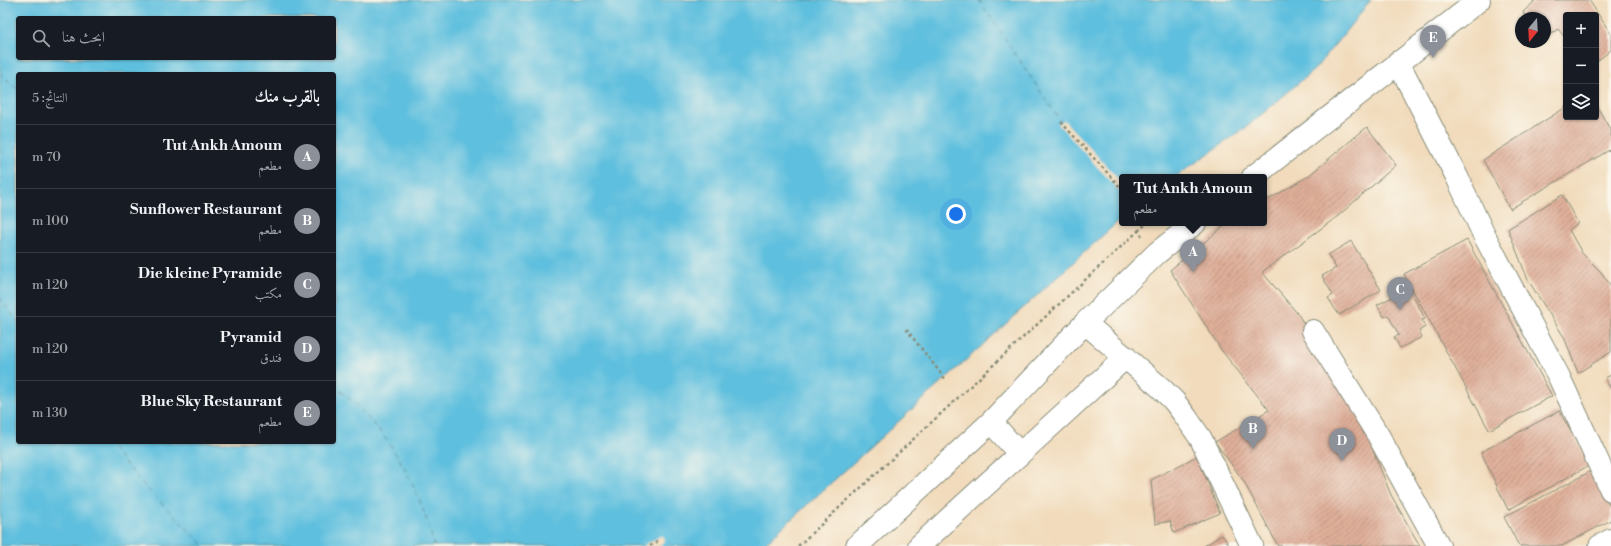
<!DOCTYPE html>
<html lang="ar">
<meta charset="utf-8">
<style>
:root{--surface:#171b24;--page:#242831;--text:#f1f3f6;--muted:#9ea1a6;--line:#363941;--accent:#8c9099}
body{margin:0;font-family:"Libre Bodoni",Amiri,serif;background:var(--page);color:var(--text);direction:rtl}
.controls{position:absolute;right:12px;top:12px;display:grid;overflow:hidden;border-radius:4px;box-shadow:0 1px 3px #0004}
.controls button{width:36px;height:36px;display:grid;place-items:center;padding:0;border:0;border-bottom:1px solid var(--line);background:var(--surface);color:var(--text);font:20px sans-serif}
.compass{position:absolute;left:1515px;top:12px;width:36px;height:36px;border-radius:50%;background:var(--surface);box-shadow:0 1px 3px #0004;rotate:198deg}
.you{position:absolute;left:956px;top:214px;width:14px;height:14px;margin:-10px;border:3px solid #fff;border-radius:50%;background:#1a73e8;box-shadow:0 0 0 6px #1a73e833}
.badge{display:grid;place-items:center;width:26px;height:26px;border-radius:50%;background:var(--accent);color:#fff;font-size:13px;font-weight:700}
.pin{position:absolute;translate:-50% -33px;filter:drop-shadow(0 1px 2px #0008)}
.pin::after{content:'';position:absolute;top:21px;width:14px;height:12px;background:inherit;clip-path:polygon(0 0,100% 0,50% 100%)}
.popup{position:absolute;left:1119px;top:174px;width:148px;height:52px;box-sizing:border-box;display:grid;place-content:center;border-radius:4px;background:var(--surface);filter:drop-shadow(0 1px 3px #0005);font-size:13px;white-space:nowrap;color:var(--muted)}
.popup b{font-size:15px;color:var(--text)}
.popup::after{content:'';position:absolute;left:50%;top:100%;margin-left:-8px;border:8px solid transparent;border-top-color:var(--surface)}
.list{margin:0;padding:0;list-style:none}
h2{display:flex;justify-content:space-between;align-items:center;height:52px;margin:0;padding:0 16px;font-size:17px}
h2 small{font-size:13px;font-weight:400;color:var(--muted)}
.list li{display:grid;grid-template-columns:26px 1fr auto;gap:12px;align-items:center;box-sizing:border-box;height:64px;padding:0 16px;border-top:1px solid var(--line)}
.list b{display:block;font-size:15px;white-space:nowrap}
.list p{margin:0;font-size:13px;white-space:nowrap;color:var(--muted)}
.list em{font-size:13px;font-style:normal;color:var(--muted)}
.icon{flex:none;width:22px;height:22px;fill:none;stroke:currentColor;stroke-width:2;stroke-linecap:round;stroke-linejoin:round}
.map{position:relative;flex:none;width:1611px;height:546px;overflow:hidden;direction:ltr}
.search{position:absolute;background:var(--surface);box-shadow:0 1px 3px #0004;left:16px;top:16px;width:320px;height:44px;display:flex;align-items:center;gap:10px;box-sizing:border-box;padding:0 14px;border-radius:4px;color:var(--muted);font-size:15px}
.panel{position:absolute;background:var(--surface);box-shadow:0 1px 3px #0004;left:16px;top:72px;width:320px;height:372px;border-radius:4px;direction:rtl}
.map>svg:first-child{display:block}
</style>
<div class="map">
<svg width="1611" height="546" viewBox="0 0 1611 546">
<defs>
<pattern id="building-hatch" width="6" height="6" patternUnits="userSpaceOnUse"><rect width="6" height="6" fill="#dfaf99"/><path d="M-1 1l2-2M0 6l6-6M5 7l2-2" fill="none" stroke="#b4907e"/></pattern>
</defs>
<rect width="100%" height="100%" fill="#fbf7ec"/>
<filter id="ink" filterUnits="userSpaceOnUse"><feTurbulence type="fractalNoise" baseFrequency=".025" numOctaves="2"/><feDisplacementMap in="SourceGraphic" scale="8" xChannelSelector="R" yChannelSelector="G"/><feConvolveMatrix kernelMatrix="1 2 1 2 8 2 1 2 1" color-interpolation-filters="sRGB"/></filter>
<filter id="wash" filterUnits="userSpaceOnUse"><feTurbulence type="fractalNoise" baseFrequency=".012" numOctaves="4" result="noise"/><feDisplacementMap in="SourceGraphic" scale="16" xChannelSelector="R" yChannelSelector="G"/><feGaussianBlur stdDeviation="0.9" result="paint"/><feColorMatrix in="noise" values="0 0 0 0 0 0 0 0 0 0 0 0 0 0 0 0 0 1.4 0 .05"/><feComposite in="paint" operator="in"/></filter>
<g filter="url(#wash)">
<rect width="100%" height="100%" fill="#f1dbbc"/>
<path fill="#5fbfde" stroke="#3f7e89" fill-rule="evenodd" d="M0,0H1371L1315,69L1248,126L1175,177H1122V218L762,546H0ZM18,18H334V58H18ZM18,74H334V442H18Z"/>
<path fill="#f1dbbc" d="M1064,120L1122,183V194L1058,124Z
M662,535L665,541L660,545L661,546H643Z"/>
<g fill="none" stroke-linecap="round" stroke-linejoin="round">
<path stroke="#2f5e5e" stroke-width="1" stroke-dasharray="5 4" stroke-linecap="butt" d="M979,0L1061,122
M0,73L18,90
M0,298L18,322
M334,385C347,396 360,408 371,421C403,457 423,500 434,546
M106,442L149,491L205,546"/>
</g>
<g id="blocks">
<path fill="url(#building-hatch)" d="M1532,0H1589L1611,34V50L1596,62V15H1566V39L1558,29L1545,38V18H1526L1523,12L1534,2Z
M1596,105L1611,131V149L1510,209L1483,160L1566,107V117H1596Z
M1367,127L1396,165L1338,216L1262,272L1297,313L1335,371L1362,423L1391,495L1420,546H1278L1243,480L1215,442L1269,410L1222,351L1170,270L1228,223H1264V202L1307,177Z
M1562,195L1578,223L1569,230L1582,253L1601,272L1611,286V352L1578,373L1564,337L1528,280L1508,229Z
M1467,240L1552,396L1489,430L1404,274Z
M1351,241L1381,290L1339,315L1328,298L1333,295L1322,276L1336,268L1328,255Z
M1405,279L1425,319L1422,320L1425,327L1419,331L1422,337L1400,348L1394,337L1399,335L1388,315L1384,317L1377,305L1396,295L1391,286Z
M1611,375V389L1605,378Z
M1559,411L1590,465L1508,510L1481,452Z
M1197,456L1220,513L1174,533L1170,521L1155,524L1151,480Z
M1593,470L1611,509V520L1562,546H1519L1504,517Z
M1222,535L1230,546H1204Z"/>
</g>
</g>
<g filter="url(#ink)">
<use href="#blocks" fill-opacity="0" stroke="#888c78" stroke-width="1"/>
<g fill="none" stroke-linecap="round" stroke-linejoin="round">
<defs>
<path id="minor" d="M1398,62L1457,177L1483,233L1559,377L1611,490
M1253,177L1479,0
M1085,323L1161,388L1174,401L1186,417L1201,439L1252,546
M1313,331L1378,435L1439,546
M991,422L1020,454
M857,546L991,422L1085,323L1157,253L1195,223
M919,546L1126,357
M1600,546L1611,540"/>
</defs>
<use href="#minor" stroke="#888c78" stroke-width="24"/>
<path stroke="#888c78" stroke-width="2.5" stroke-dasharray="3 3" stroke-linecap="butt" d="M1061,122L1122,189
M1138,231L1147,223
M906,329L946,380
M650,546L660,540
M798,546L1138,231L1142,236"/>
<use href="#minor" stroke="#fff" stroke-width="22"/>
</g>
</g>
</svg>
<div class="controls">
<button>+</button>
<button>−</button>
<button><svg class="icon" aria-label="layers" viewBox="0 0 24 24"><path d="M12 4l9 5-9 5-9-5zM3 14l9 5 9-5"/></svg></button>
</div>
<svg class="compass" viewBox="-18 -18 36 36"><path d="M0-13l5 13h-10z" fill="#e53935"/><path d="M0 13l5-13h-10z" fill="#9ea1a6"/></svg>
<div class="you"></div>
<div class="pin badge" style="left:1193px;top:272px">A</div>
<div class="popup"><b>Tut Ankh Amoun</b>مطعم</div>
<div class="pin badge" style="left:1253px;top:449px">B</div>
<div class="pin badge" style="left:1400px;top:310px">C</div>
<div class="pin badge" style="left:1342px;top:461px">D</div>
<div class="pin badge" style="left:1433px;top:58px">E</div>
<div class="search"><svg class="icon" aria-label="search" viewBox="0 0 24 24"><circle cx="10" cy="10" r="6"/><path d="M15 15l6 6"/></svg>ابحث هنا</div>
<section class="panel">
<h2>بالقرب منك<small>النتائج: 5</small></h2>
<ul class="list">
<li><span class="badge">A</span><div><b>Tut Ankh Amoun</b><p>مطعم</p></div><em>70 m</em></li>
<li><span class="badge">B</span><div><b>Sunflower Restaurant</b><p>مطعم</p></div><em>100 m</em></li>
<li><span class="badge">C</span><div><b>Die kleine Pyramide</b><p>مكتب</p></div><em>120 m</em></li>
<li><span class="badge">D</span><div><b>Pyramid</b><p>فندق</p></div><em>120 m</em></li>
<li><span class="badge">E</span><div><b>Blue Sky Restaurant</b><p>مطعم</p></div><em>130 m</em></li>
</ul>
</section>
</div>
